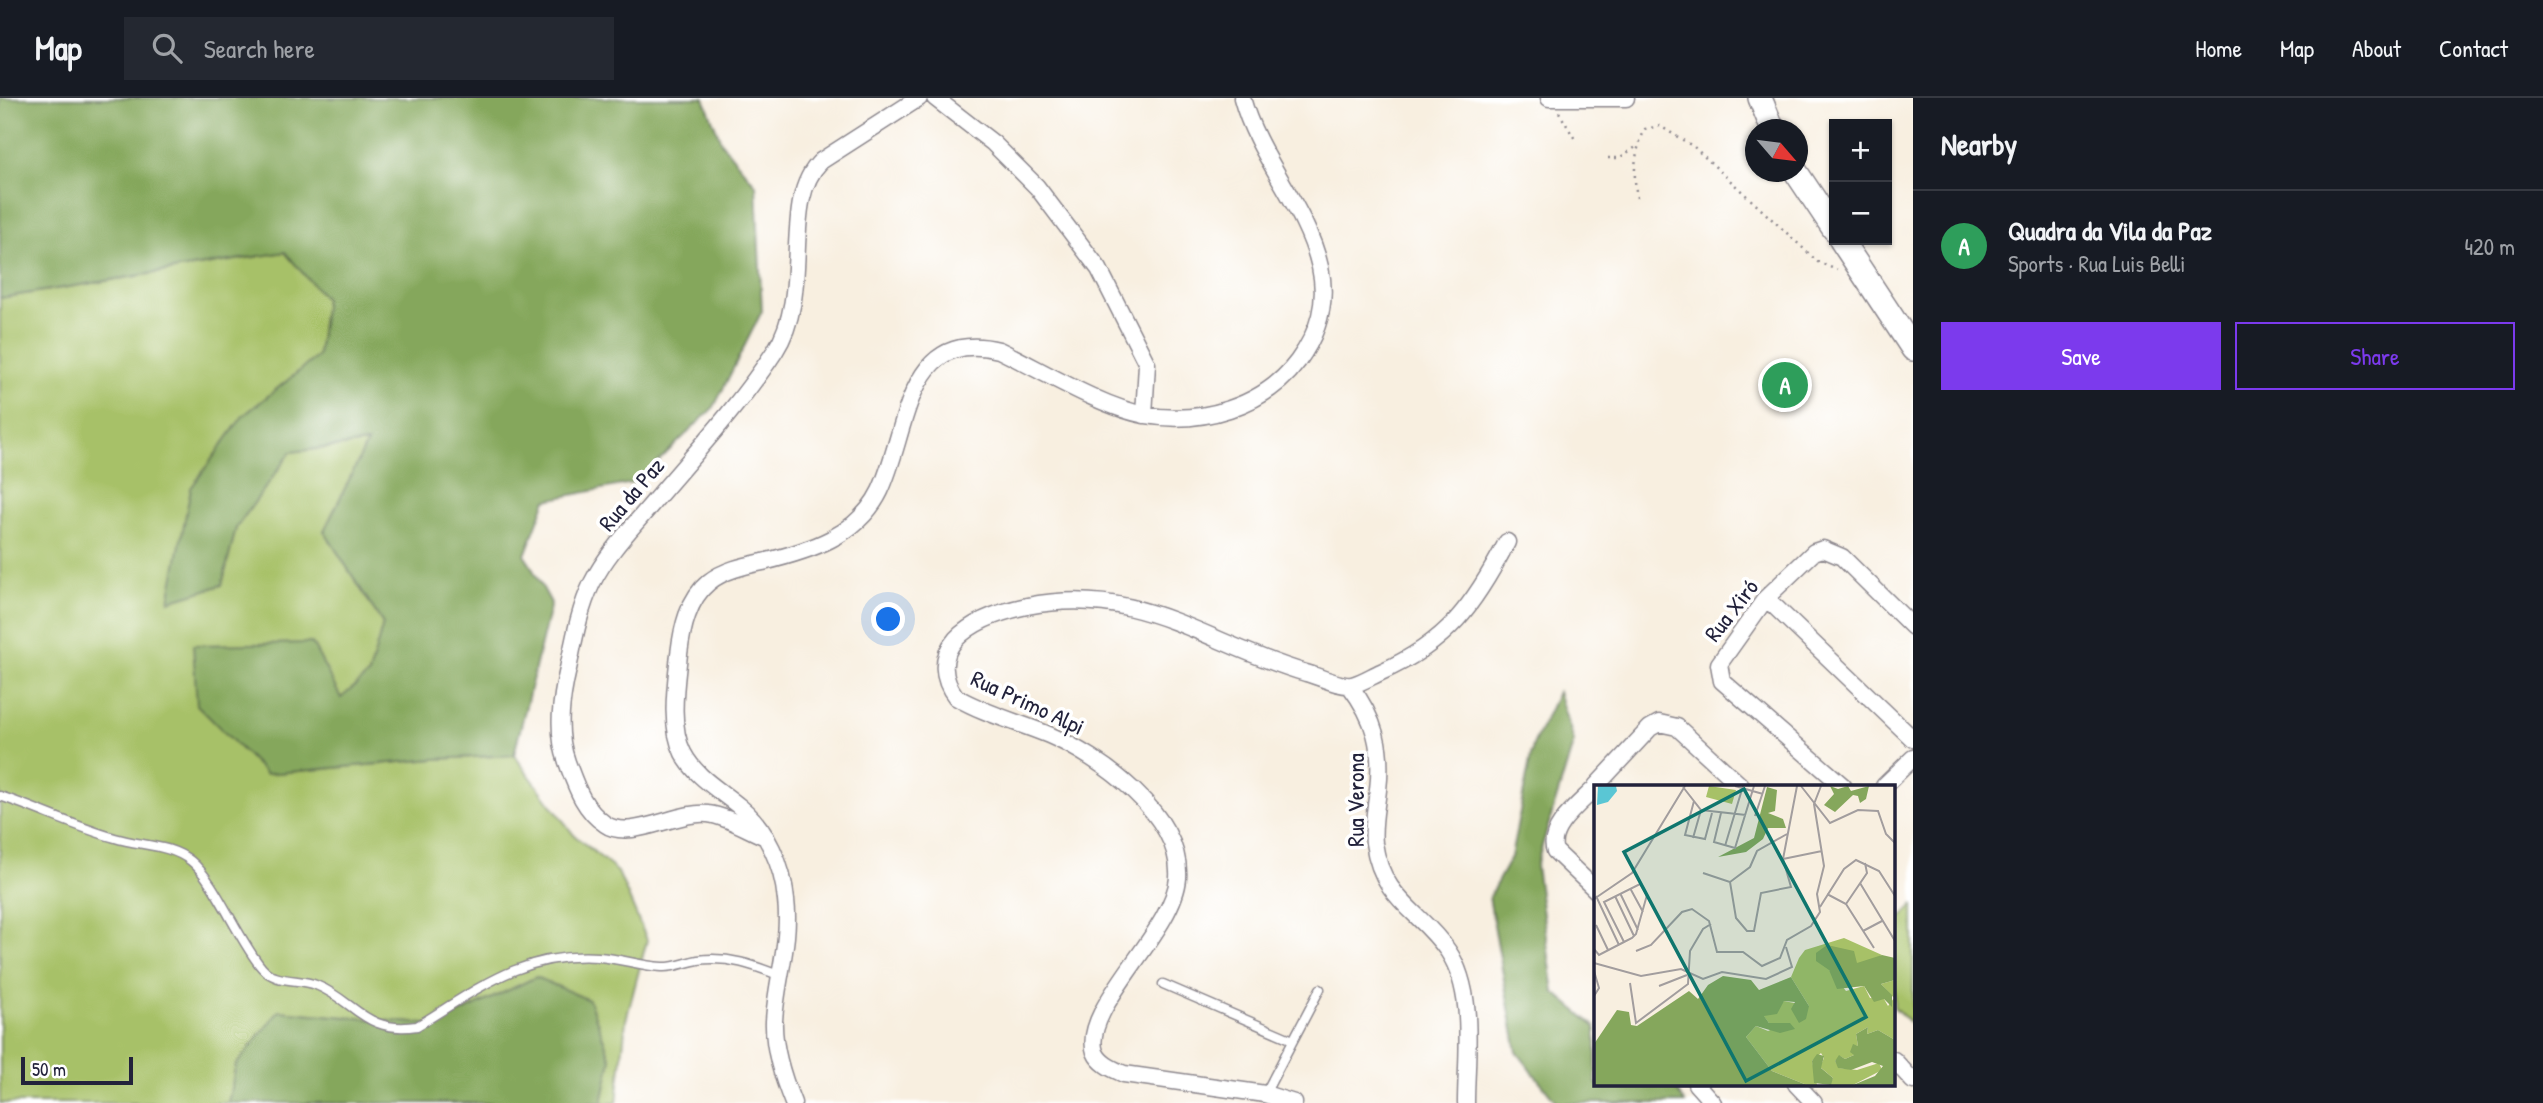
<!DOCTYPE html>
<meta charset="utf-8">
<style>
:root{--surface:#171b24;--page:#242831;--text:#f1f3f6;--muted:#9ea1a6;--line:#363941;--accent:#7c3aed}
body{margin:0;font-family:"Patrick Hand",sans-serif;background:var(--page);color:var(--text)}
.controls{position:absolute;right:21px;top:21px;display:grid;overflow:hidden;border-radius:0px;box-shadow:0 2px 5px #0004}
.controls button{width:63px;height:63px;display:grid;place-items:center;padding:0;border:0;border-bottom:2px solid var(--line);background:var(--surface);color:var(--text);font:35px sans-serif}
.compass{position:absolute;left:1745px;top:21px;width:63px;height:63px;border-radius:50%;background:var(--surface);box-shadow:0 2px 5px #0004;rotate:118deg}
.scale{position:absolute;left:21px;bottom:18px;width:112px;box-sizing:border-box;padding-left:7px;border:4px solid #22223b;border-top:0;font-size:19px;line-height:24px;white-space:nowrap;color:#22223b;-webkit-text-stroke:5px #fff;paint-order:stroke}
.you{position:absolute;left:889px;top:522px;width:24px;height:24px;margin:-18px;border:5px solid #fff;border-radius:50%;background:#1a73e8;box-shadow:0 0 0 10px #1a73e833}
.badge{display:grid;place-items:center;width:46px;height:46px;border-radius:50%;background:var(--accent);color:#fff;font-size:23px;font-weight:700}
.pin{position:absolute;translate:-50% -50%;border:4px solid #fff;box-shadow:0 2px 7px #0006}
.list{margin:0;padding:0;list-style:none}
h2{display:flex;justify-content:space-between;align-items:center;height:91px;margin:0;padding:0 28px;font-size:30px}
h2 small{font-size:23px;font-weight:400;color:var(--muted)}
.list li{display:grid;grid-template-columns:46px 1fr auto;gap:21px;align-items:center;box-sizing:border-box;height:112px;padding:0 28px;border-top:2px solid var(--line)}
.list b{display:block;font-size:26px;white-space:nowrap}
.list p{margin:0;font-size:23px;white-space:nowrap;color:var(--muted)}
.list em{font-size:23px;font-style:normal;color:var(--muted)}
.actions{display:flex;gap:14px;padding:21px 28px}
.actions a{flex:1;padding:16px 0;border:2px solid var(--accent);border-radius:0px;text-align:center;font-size:24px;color:var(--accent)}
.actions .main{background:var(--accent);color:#fff}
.icon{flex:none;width:38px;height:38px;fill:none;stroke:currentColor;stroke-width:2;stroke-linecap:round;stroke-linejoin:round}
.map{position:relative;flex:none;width:1913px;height:1005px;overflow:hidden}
header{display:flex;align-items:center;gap:42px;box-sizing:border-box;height:98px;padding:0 35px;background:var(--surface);border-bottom:2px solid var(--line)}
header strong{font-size:33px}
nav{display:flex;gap:38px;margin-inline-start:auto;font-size:24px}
.search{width:490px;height:63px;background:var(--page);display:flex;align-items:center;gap:18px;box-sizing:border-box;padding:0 24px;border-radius:0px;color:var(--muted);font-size:26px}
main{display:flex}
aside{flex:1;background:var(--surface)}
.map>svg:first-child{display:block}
</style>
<header>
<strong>Map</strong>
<div class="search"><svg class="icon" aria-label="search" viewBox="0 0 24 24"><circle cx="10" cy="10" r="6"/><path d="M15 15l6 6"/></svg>Search here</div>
<nav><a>Home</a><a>Map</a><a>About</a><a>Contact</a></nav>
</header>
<main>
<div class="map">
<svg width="1913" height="1005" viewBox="0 0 1913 1005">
<rect width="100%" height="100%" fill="#fff"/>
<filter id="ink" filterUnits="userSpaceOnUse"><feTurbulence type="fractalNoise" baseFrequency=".0143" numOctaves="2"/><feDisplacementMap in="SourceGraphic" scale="14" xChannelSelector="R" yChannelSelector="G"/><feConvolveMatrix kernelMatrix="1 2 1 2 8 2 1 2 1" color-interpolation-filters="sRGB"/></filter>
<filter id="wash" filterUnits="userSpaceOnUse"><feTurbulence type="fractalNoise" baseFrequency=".00686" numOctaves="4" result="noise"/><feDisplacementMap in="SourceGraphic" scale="28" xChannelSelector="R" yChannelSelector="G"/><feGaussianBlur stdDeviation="1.57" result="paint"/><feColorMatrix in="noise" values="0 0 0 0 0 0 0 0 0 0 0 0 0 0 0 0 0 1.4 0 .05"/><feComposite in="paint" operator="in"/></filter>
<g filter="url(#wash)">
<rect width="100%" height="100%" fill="#f8efe0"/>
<path fill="#a7c167" stroke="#647251" stroke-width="2" d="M285,154L325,201L318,258L243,318L169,502L222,487L236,430L291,354L368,345L324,433L383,526L369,576L266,676L435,661L514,657L574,737L618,774L647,842L626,922L617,1005H602L611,961L536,879L436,927L279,913L236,967L228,1005H0V200Z
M1913,807V928L1894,909V827Z"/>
<path fill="#85a75c" stroke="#54644c" stroke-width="2" d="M0,0H704L722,46L756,87L762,213L714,309L637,384L546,402L525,457L551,505L514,657L435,661L266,676L197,607L193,547L312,545L341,600L369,576L383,526L324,433L367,345L291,354L236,430L222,487L169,503L191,390L243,318L318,258L325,201L285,154L0,200Z
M1558,594L1574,643L1536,768L1554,894L1596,929V986H1672L1685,1005H1557L1517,954L1489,799L1511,759L1533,647Z
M536,879L589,902L611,961L602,1005H228L236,967L279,913L436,927Z"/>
</g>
<g filter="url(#ink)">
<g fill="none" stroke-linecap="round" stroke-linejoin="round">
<defs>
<path id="lane" d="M0,698C39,711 76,729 115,740C141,748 170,746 191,763C215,782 238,842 262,870C276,886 299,880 316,887C356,903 364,936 417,928C478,891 522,854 598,859C619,860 640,868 662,869C673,870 687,864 698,862C729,858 753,867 781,878
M1163,886L1293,942
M1265,996L1320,891"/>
<path id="street" d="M935,0L993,45L1037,89L1099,171L1147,266L1144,317
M1549,0H1626
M1766,500L1913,641
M1350,588C1375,621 1383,650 1378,692C1376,710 1372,728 1374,745C1382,802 1421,813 1448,853C1476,895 1466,958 1466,1005
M1596,688L1650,630L1659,625L1677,629L1741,688
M1843,688L1722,583L1719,566L1766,500L1814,454L1823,451L1842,459L1913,529
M1884,688L1913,660
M1596,689C1582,704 1546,730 1555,753L1596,792
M766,739C748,732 727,718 708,716C679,712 630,744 605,726C583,711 576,688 567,664C556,634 561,601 568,571C574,542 579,512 592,485C608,453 634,428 656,401C697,353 741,305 775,253C814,193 779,104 821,63L919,0
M1894,962L1913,983
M1696,986L1713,1005
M1796,986L1814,1005
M793,1005C783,980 773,951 774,923C776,883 791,843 786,802C783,768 767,731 740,709C720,692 696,680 683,655C669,627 676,586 679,556C682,531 688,501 709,484C724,472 744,468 763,464C809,453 858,438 880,393C909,332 905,229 999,252C1041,272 1101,309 1145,317C1200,327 1264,309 1298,263C1319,234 1328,204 1320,169C1306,108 1258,60 1242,0
M1294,1005L1265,996L1124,976C1113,971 1100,966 1095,954C1080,911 1174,834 1178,780C1182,717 1100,659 1049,637C1018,624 985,616 956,599C942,581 940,559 956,541C973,523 1003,513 1027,508C1142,486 1203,545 1306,575C1318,578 1340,589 1352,587C1361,585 1372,578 1381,574C1448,544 1474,507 1507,444"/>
<path id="secondary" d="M1760,0L1773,32
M1796,74L1834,131
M1841,142L1913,251"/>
</defs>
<use href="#lane" stroke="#8d888e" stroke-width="11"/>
<use href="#street" stroke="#8d888e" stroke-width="19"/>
<use href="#secondary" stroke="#8d888e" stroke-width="26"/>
<path stroke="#8d888e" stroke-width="2.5" stroke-dasharray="2 5" stroke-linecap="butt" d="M1559,14L1576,43
M1608,60H1619L1636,49
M1637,100C1633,75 1634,55 1645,31L1660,28L1694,49L1818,164L1837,172"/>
<use href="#lane" stroke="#fff" stroke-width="8"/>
<use href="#street" stroke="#fff" stroke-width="16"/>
<use href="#secondary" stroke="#fff" stroke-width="23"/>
</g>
</g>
<g text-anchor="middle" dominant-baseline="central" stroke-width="7" stroke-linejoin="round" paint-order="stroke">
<g font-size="23" fill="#22223b" stroke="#fff">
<text transform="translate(631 396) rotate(-50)">Rua da Paz</text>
<text transform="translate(1731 512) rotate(-52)">Rua Xiró</text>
<text transform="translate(1028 604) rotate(25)">Rua Primo Alpi</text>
<text transform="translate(1355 702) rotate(-90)">Rua Verona</text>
</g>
</g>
<g transform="translate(1594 687)">
<rect width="301" height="301" fill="#f8efe0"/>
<path d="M115,1L142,5L138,19L112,12ZM250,153L288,170L271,179L235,185L252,206L270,201L276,213L290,214L294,221L300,213L287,199L301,195V255L284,245L273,249L274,242L262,249L264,261L259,260L260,270L251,274L246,271L241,276L245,283L263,285L285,278L288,285L259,300H235L239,293L226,282L230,273L227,268L218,276L223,300H213L178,286L152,252L162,241L174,246L188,240L175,238L169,230L190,216L215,221L197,192L205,173L211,165Z" fill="#a7c167"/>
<path d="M236,1L244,4L254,1L257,6L275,1L272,14L266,18L264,11L259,10L241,27L230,20L240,9ZM173,2L183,5L181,26L174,28L189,34L192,43H174L169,54L152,67L124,72L160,53ZM233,160L260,166L263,178L288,170L301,173V195L287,199L298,210V222L290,214L280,217L270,201L243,204L235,185L222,176V168ZM129,191L157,195L165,205L197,192L215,221L212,234L205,238L197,224L201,217L190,216L183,229L170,231L175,238H196L201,244L186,248L162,241L152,252L178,286L213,300H0V259L23,225L35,227L37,240L43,241L95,206L104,214L114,200ZM274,242L273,249L284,245L301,255V300H259L281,291L289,281L278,277L257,285L244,283L241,276L245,270L251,274L260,270L256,267L259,259L264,261L262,249ZM223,269L230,271L227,283L239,293L237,300L220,298L218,276Z" fill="#85a75c"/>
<path d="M4,1H22L23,6L14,17L3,20Z" fill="#5ac6d4"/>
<path fill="none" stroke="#a29d9e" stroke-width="2" d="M141,1L169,9M207,1L236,38L264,25L284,26L292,49L301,58M89,2L107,25L152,30M100,16L91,50L111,54L118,28M127,28L120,57L141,63L160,1M161,31L171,1M99,53L107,25M131,61L149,1M189,74L228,66M109,88L136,97L142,133L153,146H160L167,108L197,102L189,74L203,1M136,97L156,82L163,66L193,49M266,98L301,156M36,103L49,127M26,108L44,145M233,109L252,119L280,163M2,111L25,160M21,111L40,151M0,114L38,88L91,1M252,119L273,88L271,78M226,122L250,84L262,75L285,86L301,111M2,140L14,165M269,146L288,136M0,164L5,170L30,157L38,153L42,149L53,110L46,99L10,117L30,157M42,166L57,160L88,127L98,124L115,136L123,167H149L168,181L186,173L193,155L217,141L226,127L223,109L230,81L220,19L227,1M0,178L47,191L87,184L109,194L128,187L172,194L198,182L192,162M0,186L5,203L0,211M36,198L42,238L94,199L96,166L109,144L117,139M65,201L93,190"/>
<path fill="#0f766e" fill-opacity="0.15" stroke="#0f766e" stroke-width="3.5" d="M150,4L272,232L152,296L30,67Z"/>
<rect width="301" height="301" fill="none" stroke="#22223b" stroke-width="3.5"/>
</g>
</svg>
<div class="controls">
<button>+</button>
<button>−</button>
</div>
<svg class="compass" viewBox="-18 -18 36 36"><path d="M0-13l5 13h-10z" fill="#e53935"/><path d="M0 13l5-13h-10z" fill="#9ea1a6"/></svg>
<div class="scale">50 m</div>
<div class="you"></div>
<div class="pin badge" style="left:1785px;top:287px;background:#2e9e5b">A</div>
</div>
<aside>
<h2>Nearby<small></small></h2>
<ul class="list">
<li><span class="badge" style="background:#2e9e5b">A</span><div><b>Quadra da Vila da Paz</b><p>Sports · Rua Luis Belli</p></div><em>420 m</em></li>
</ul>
<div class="actions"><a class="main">Save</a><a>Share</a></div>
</aside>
</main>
